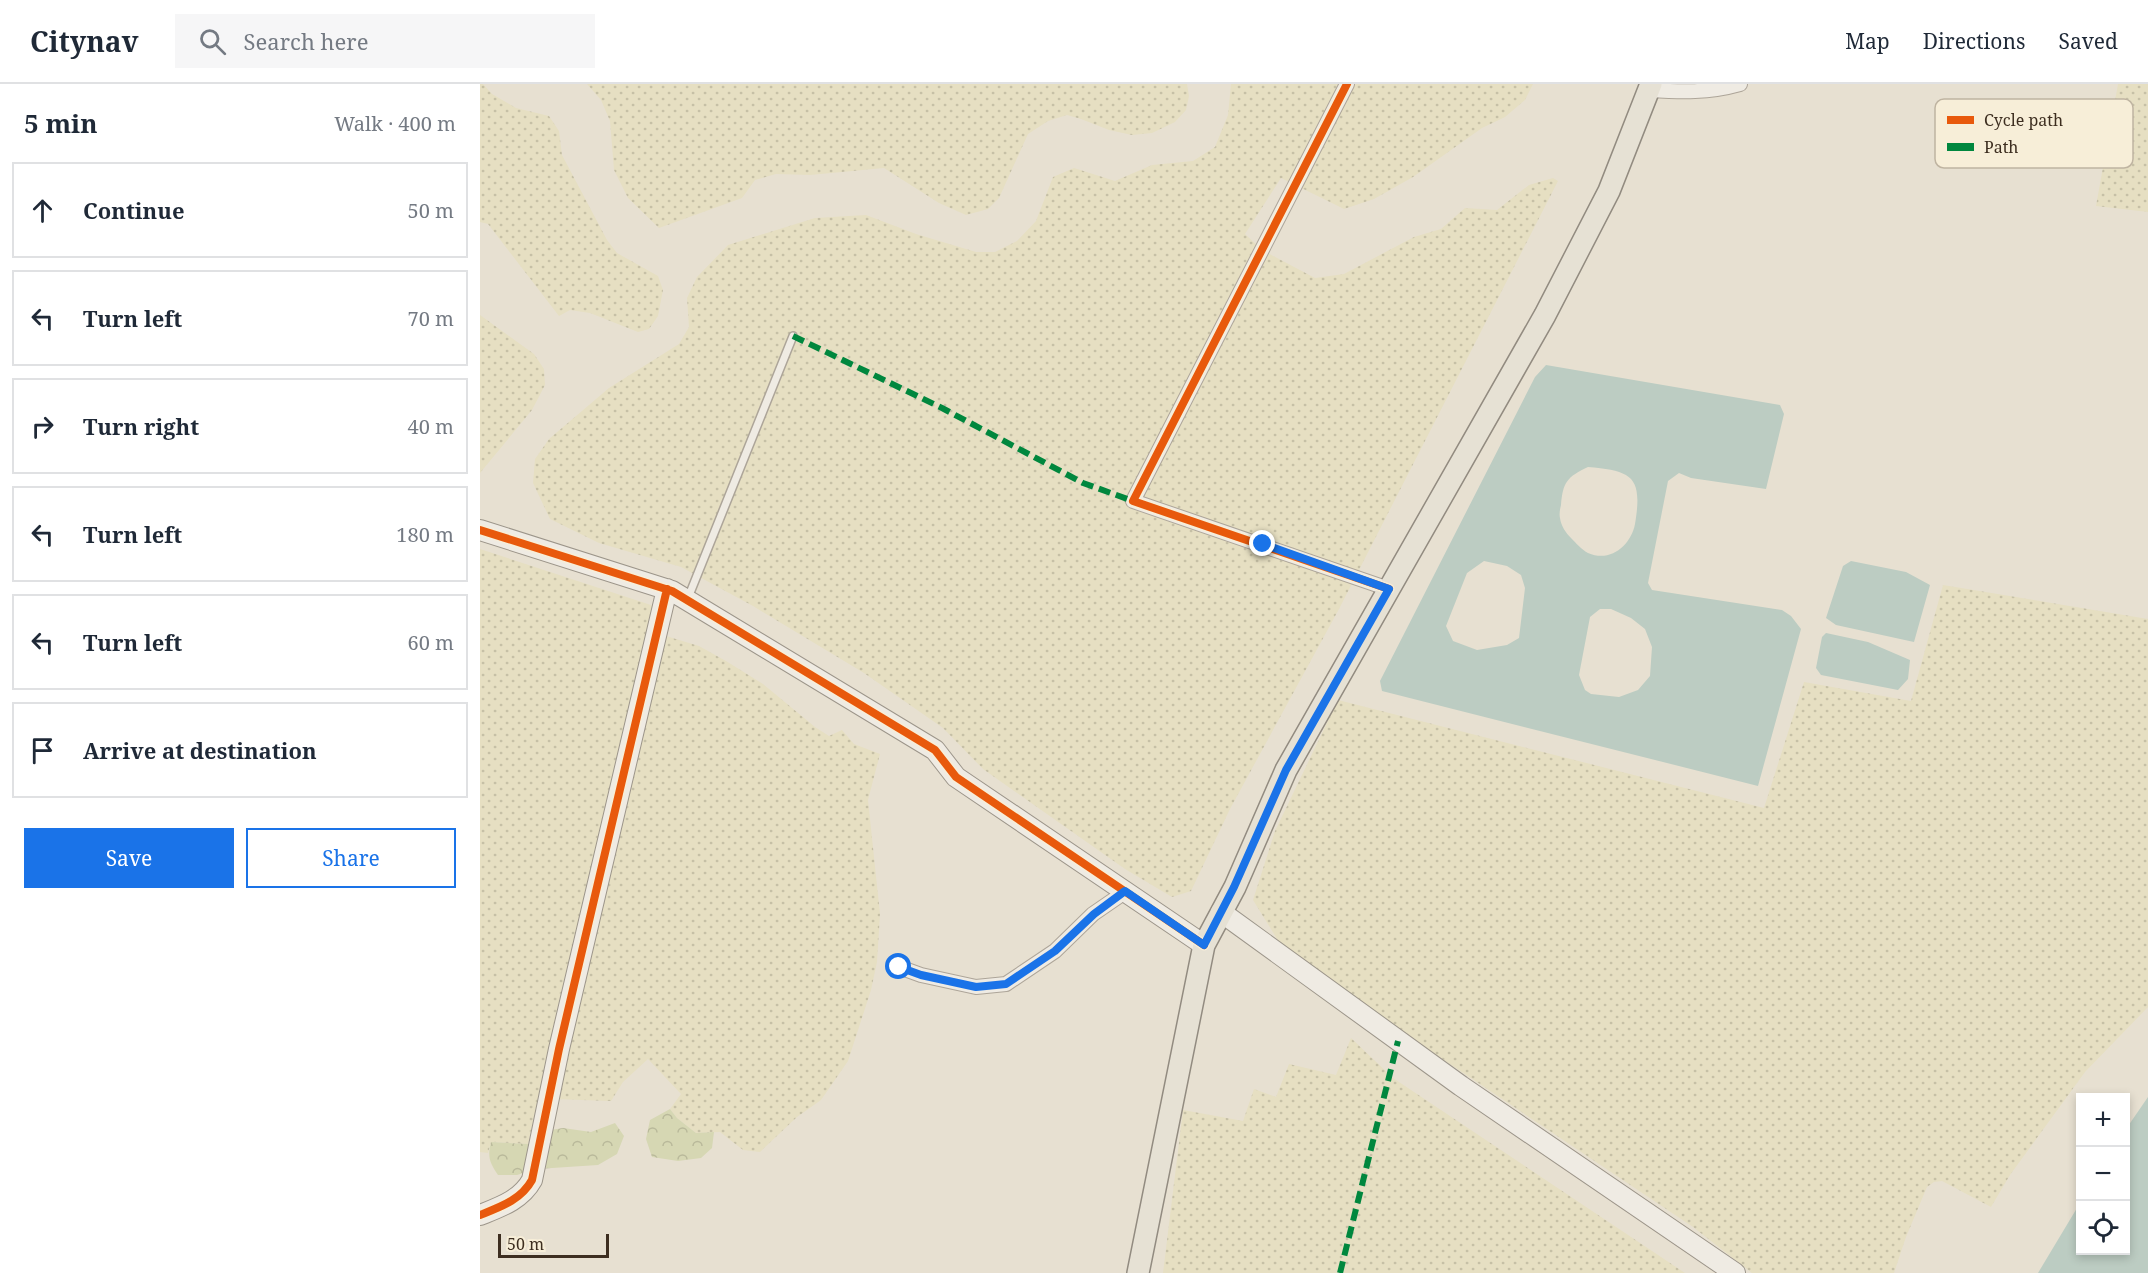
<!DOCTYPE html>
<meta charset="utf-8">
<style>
:root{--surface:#fff;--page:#f6f6f7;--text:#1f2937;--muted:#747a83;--line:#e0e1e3;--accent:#1a73e8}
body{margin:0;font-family:"Noto Serif",serif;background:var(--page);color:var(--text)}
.controls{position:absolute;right:18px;bottom:18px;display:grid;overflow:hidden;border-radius:0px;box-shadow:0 3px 9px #0003}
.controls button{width:54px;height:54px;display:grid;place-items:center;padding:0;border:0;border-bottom:2px solid var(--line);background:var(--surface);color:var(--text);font:30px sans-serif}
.scale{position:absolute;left:18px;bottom:15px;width:111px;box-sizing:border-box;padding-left:6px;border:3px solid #3d2e20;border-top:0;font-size:16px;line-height:21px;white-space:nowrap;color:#3d2e20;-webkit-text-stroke:4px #f7eed8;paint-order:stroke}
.stop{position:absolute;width:18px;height:18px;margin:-14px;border:4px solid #1a73e8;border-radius:50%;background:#fff}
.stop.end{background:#1a73e8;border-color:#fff;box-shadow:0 2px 6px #0008}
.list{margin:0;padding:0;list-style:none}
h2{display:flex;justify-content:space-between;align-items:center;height:78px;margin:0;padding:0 24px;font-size:26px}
h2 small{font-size:20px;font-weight:400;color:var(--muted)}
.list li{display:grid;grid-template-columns:39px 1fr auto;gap:18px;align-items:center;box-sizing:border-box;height:96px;margin:0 12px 12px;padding:0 12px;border:2px solid var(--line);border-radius:0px}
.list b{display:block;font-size:22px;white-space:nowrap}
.list em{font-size:20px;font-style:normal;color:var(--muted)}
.actions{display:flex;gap:12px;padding:18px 24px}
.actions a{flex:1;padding:14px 0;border:2px solid var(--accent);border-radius:0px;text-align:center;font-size:21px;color:var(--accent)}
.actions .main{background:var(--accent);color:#fff}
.icon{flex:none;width:33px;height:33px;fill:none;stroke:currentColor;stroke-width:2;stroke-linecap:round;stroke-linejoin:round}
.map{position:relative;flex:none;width:1668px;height:1189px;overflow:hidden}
header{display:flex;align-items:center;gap:36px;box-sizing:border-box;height:84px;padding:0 30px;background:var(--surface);border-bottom:2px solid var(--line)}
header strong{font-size:28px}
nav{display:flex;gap:33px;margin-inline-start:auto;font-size:21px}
.search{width:420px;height:54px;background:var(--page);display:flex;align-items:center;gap:15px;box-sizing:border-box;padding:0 21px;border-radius:0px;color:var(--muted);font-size:22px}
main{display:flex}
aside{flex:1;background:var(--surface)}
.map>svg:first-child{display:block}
</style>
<header>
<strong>Citynav</strong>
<div class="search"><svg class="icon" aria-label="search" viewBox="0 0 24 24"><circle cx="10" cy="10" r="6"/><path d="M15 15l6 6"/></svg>Search here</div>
<nav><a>Map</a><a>Directions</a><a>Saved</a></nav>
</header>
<main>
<aside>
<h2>5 min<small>Walk · 400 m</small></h2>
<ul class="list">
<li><svg class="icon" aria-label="ahead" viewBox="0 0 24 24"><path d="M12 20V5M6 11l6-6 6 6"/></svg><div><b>Continue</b></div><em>50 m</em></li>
<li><svg class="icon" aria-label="left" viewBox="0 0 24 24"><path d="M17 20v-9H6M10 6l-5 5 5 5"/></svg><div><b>Turn left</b></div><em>70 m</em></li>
<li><svg class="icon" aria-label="right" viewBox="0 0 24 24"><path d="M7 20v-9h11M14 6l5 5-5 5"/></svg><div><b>Turn right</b></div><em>40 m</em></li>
<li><svg class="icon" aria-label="left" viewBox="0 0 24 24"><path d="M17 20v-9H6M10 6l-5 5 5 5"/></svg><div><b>Turn left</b></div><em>180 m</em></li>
<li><svg class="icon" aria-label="left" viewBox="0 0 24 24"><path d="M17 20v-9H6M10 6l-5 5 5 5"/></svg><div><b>Turn left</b></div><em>60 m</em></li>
<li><svg class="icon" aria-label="arrive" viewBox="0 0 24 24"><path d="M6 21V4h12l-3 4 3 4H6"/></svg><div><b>Arrive at destination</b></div></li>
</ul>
<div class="actions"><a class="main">Save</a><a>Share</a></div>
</aside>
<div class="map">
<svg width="1668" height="1189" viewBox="0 0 1668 1189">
<defs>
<pattern id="farmland-dots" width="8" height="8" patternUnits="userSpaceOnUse" patternTransform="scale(1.5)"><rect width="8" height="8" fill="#e6dfc2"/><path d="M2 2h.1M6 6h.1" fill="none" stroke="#c6c0a6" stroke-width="1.8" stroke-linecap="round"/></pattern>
<pattern id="forest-crowns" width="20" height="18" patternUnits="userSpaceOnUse" patternTransform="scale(1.5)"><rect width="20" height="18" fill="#d6d7b3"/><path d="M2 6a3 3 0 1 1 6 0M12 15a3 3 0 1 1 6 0" fill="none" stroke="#b9b99a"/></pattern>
</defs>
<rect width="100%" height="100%" fill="#e7e0d1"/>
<path fill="url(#farmland-dots)" d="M0,0H3L12,10L36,24L69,32L79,47L82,71L127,156L137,169L178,192L183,206L178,232L169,245L158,248L110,229L90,226L79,232L8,140L0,138Z
M107,0H707L709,12L706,26L695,38L672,49L652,51L629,46L601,35L587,31L568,37L548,50L519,114L508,125L486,131L459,119L404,84L330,91L296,90L275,96L262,114L179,144L148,114L134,86L130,37L121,16Z
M751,0H1053L1045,16L1025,33L1002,44L933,93L894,115L864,125L801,94L765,150L782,166L835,194L864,190L934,153L961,145L985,124L1017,126L1049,101L1073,94L1078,97L859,525L750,725L711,807L692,813L645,785L503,685L463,644L384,589L273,522L201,483L119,459L70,435L53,399L55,375L69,355L129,304L199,260L209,243L207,214L217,193L248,161L335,134L386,131L436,150L496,168H515L537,157L556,137L573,93L594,84L635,97L672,81L713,77L735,63L748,31Z
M1638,0H1668V128L1616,122Z
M0,231L54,270L64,285L65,301L52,326L0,389Z
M0,465L171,521L177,530L82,904L48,1060L11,1058L8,1069L0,1068Z
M1463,501L1668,535V923L1605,988L1530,1091L1511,1123L1462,1097L1454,1098L1447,1103L1426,1153L1414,1189H1272L1213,1143L955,970L802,863L773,816L795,747L858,616L1284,724L1324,598L1431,617Z
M186,552L219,562L246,577L283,600L335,643L349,652L362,646L374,660L400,670L388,716L400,830L397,878L391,906L368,977L341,1016L317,1033L280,1068L263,1066L240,1048L216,1049L197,1034L190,1025L201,1010L168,975L143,998L131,1017L73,1015Z
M871,954L913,994L1205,1189H683L703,1026L763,1037L774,1005L796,1013L809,980L856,991Z"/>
<path fill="url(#forest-crowns)" d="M190,1025L197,1034L216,1049L234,1048L232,1064L221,1074L198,1077L172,1073L166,1055L170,1036Z
M135,1039L144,1052L137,1070L118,1081L57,1085L37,1091H18C10,1079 7,1073 11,1058L48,1060L65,1047L83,1044L111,1048Z"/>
<path fill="#bcccc2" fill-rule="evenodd" d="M1066,281L1300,321L1304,330L1286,405L1211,394L1199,389L1188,397L1168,499L1172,506L1302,526L1311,532L1321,545L1278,702L902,607L900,597L1055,293ZM1108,383C1152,387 1163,392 1155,440C1151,461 1131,479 1108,469C1102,466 1096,459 1091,454C1086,449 1081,442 1080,434C1079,430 1080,425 1081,421C1083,398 1087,393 1108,383ZM1004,477L1027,482L1041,491L1045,504L1039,554L1027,561L997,566L973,557L966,542L987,489ZM1120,525H1131L1151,534L1165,545L1172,563L1170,592L1158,606L1139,613L1111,610L1105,606L1099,591L1110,533Z
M1371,477L1426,488L1450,501L1434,558L1356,541L1346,534L1363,482Z
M1346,549L1388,558L1430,576L1428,595L1418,606L1341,591L1336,584L1342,553Z
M1668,1013V1189H1558L1600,1119V1166H1646V1045Z"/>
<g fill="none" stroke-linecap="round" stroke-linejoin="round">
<defs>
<path id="lane" d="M208,514L313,252"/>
<path id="street" d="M867,0L653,417L909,505
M1169,6C1202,8 1228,9 1260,0
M419,883L441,891L496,903L526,900L575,867L613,830L645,808"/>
<path id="secondary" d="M0,446L192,507L455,666L476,693L724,861
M741,828L981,1002L1255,1189
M0,1131C20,1123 41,1116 52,1096L79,965L187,505"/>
<path id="primary" d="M658,1189L724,861L755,803L806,686L1065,231L1129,107L1171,0"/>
</defs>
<use href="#lane" stroke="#ada599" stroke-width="10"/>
<use href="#street" stroke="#ada599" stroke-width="16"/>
<use href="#secondary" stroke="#9c958a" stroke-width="22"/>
<use href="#primary" stroke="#928b80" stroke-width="24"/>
<use href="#lane" stroke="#efebe3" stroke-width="7"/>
<use href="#street" stroke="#efebe3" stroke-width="14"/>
<use href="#secondary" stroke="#efebe3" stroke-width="20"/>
<use href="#primary" stroke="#e6e1d4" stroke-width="21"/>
<path stroke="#00873e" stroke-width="6" stroke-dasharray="12 6" stroke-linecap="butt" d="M313,252L462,324L603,399L653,417
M860,1189L918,957"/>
<defs>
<path id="cycleway" d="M867,0L653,417L909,505
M0,446L192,507L455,666L476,693L724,861
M0,1131C20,1123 41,1116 52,1096L79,965L187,505"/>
</defs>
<use href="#cycleway" stroke="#f7eed8" stroke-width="11"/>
<use href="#cycleway" stroke="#e8590c" stroke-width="8"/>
</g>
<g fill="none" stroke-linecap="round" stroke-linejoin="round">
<path stroke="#1a73e8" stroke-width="8" d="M419,883L441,891L496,903L526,900L575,867L614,830L645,807L724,861L754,803L806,686L909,505L783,460"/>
</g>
<rect x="1455" y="15" width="198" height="69" rx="9" fill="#f7eed8" stroke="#bfb4a1" stroke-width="1.5"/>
<rect x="1467" y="32" width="27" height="8" fill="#e8590c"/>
<rect x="1467" y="59" width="27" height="8" fill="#00873e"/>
<g font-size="16" fill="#3d2e20">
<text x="1504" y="42">Cycle path</text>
<text x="1504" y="69">Path</text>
</g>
</svg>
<div class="controls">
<button>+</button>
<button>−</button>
<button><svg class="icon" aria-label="locate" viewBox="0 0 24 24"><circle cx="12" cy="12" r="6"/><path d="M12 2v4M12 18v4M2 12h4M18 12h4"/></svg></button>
</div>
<div class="scale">50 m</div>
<div class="stop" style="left:419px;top:883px"></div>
<div class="stop end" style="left:783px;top:460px"></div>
</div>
</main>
